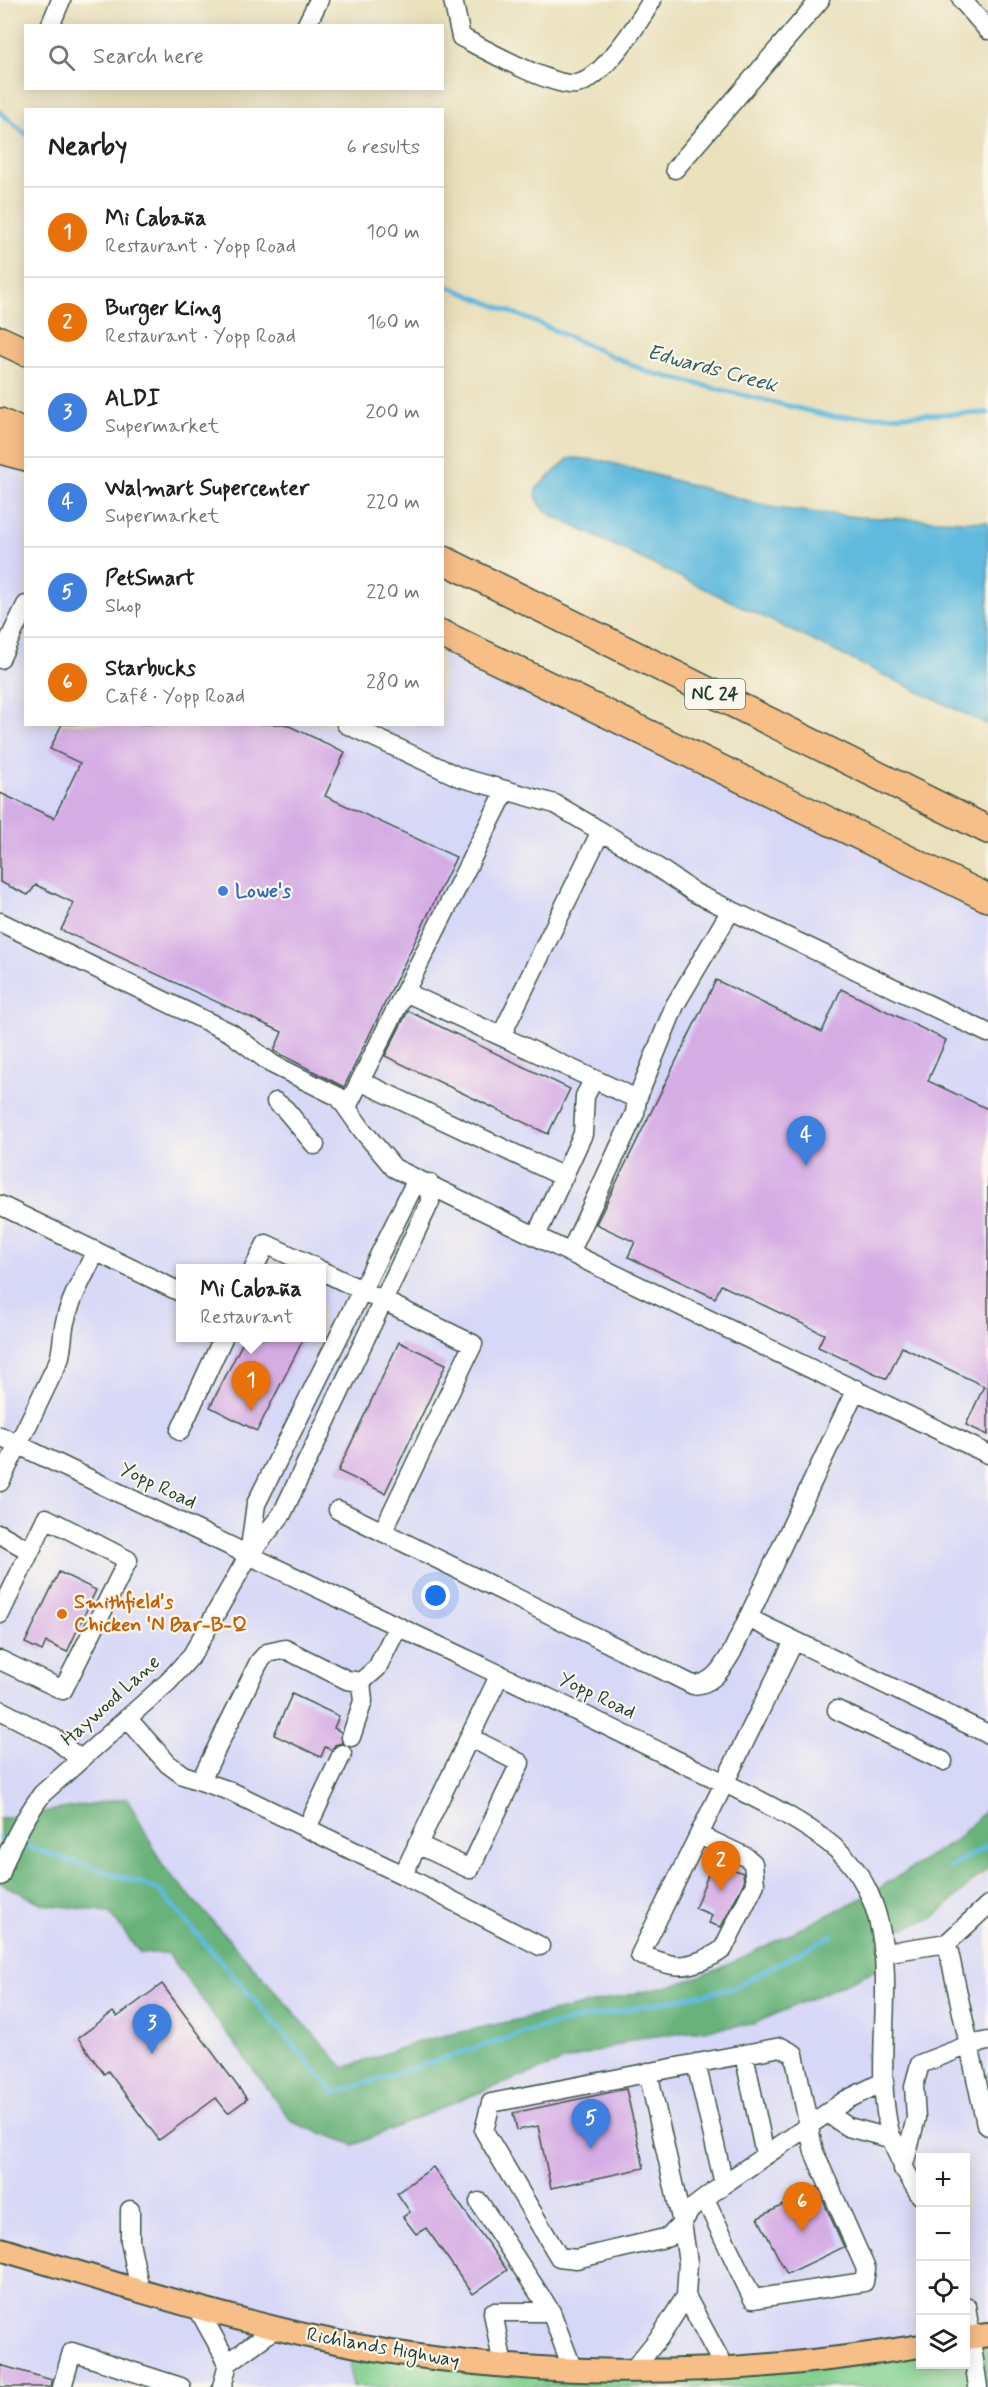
<!DOCTYPE html>
<meta charset="utf-8">
<style>
:root{--surface:#fff;--page:#f2f2f2;--text:#222;--muted:#767676;--line:#e0e0e0;--accent:#1a73e8}
body{margin:0;font-family:Mynerve,sans-serif;background:var(--page);color:var(--text)}
.controls{position:absolute;right:18px;bottom:18px;display:grid;overflow:hidden;border-radius:0px;box-shadow:0 3px 15px #0003}
.controls button{width:54px;height:54px;display:grid;place-items:center;padding:0;border:0;border-bottom:2px solid var(--line);background:var(--surface);color:var(--text);font:30px sans-serif}
.you{position:absolute;left:436px;top:1596px;width:21px;height:21px;margin:-15px;border:4px solid #fff;border-radius:50%;background:#1a73e8;box-shadow:0 0 0 9px #1a73e833}
.badge{display:grid;place-items:center;width:39px;height:39px;border-radius:50%;background:var(--accent);color:#fff;font-size:20px;font-weight:700}
.pin{position:absolute;translate:-50% -50px;filter:drop-shadow(0 2px 3px #0008)}
.pin::after{content:'';position:absolute;top:32px;width:21px;height:18px;background:inherit;clip-path:polygon(0 0,100% 0,50% 100%)}
.popup{position:absolute;left:176px;top:1264px;width:150px;height:78px;box-sizing:border-box;display:grid;place-content:center;border-radius:0px;background:var(--surface);filter:drop-shadow(0 2px 4px #0005);font-size:20px;white-space:nowrap;color:var(--muted)}
.popup b{font-size:22px;color:var(--text)}
.popup::after{content:'';position:absolute;left:50%;top:100%;margin-left:-12px;border:12px solid transparent;border-top-color:var(--surface)}
.list{margin:0;padding:0;list-style:none}
h2{display:flex;justify-content:space-between;align-items:center;height:78px;margin:0;padding:0 24px;font-size:26px}
h2 small{font-size:20px;font-weight:400;color:var(--muted)}
.list li{display:grid;grid-template-columns:39px 1fr auto;gap:18px;align-items:center;box-sizing:border-box;height:90px;padding:0 24px;border-top:2px solid var(--line)}
.list b{display:block;font-size:22px;white-space:nowrap}
.list p{margin:0;font-size:20px;white-space:nowrap;color:var(--muted)}
.list em{font-size:20px;font-style:normal;color:var(--muted)}
.icon{flex:none;width:33px;height:33px;fill:none;stroke:currentColor;stroke-width:2;stroke-linecap:round;stroke-linejoin:round}
.map{position:relative;flex:none;width:988px;height:2387px;overflow:hidden}
.search{position:absolute;background:var(--surface);box-shadow:0 3px 15px #0003;left:24px;top:24px;width:420px;height:66px;display:flex;align-items:center;gap:15px;box-sizing:border-box;padding:0 21px;border-radius:0px;color:var(--muted);font-size:22px}
.panel{position:absolute;background:var(--surface);box-shadow:0 3px 15px #0003;left:24px;top:108px;width:420px;height:618px;border-radius:0px}
.map>svg:first-child{display:block}
</style>
<div class="map">
<svg width="988" height="2387" viewBox="0 0 988 2387">
<rect width="100%" height="100%" fill="#fbf7ec"/>
<filter id="ink" filterUnits="userSpaceOnUse"><feTurbulence type="fractalNoise" baseFrequency=".0167" numOctaves="2"/><feDisplacementMap in="SourceGraphic" scale="12" xChannelSelector="R" yChannelSelector="G"/><feConvolveMatrix kernelMatrix="1 2 1 2 8 2 1 2 1" color-interpolation-filters="sRGB"/></filter>
<filter id="wash" filterUnits="userSpaceOnUse"><feTurbulence type="fractalNoise" baseFrequency=".008" numOctaves="4" result="noise"/><feDisplacementMap in="SourceGraphic" scale="24" xChannelSelector="R" yChannelSelector="G"/><feGaussianBlur stdDeviation="1.35" result="paint"/><feColorMatrix in="noise" values="0 0 0 0 0 0 0 0 0 0 0 0 0 0 0 0 0 1.4 0 .05"/><feComposite in="paint" operator="in"/></filter>
<g filter="url(#wash)">
<rect width="100%" height="100%" fill="#eae0bc"/>
<path fill="#d7d7f8" fill-rule="evenodd" d="M0,450L25,457L26,724H442L443,634L988,898V1808L956,1840L870,1894L719,1969L678,1984L421,2041L343,2068L164,1867L127,1798L0,1819ZM180,1268H322V1338H180Z
M988,1871V2335L966,2338V2158H920V2346L715,2369L350,2344L352,2387H0V1883L43,1904L109,1912L140,1953H168L292,2122L354,2145L457,2101L564,2061L639,2038L754,2024L885,1966L880,1936L933,1918Z"/>
<path fill="#82d090" stroke="#508662" stroke-width="1.5" d="M988,2335V2387H352L350,2344L554,2369L920,2346V2364H966V2338Z"/>
<path fill="#69b27a" stroke="#447857" stroke-width="1.5" d="M127,1798L164,1867L344,2068L421,2041L678,1984L719,1969L870,1894L956,1840L988,1808V1868L933,1918L880,1936L885,1966L753,2024L639,2038L564,2061L457,2101L354,2145L292,2122L168,1953H140L109,1912L43,1904L0,1883V1819Z"/>
<path fill="#60badd" stroke="#407c88" stroke-width="1.5" d="M575,458L604,461L775,508L858,517L988,522V725L551,515C542,508 535,501 536,489L568,459Z"/>
<g fill="none" stroke-linecap="round" stroke-linejoin="round">
<path stroke="#60badd" stroke-width="5" d="M0,112L26,134
M442,284L538,323L648,372L834,417L988,413
M0,1838L158,1889L335,2093L542,2027L733,1988L832,1935
M949,1868L988,1845"/>
</g>
<g id="blocks">
<path fill="#d6ace5" d="M62,724H285L345,752L325,796L456,857L344,1087L274,1051L282,1032L61,930L74,903L36,885L28,895L0,882V793L54,818L80,763L50,749Z
M716,980L822,1032L841,989L946,1040L928,1081L988,1109V1435L966,1425L984,1386L902,1347L887,1379L818,1347L824,1334L721,1285L715,1298L628,1257L635,1242L596,1224Z
M408,1011L570,1089L548,1134L385,1056Z
M245,1338H304L257,1431L210,1407Z
M399,1342L446,1364L385,1493L338,1471Z
M59,1572L96,1590L67,1652L46,1642L42,1651L25,1643Z
M292,1694L339,1716L334,1728L341,1732L342,1743L335,1745L332,1750L325,1747L321,1757L274,1735Z
M713,1862L743,1873L744,1882L721,1927L709,1923L712,1915L695,1908Z
M162,1984L247,2099L228,2113L216,2098L159,2140L108,2071L104,2074L78,2038L113,2012L117,2017Z
M626,2089L644,2168L551,2188L538,2126L517,2130L513,2113Z
M433,2167L507,2270L473,2294L426,2228L416,2234L403,2217L410,2212L397,2193Z
M817,2187L844,2247L787,2274L758,2218Z
M0,2365L52,2380L51,2387H0Z"/>
</g>
</g>
<g filter="url(#ink)">
<use href="#blocks" fill-opacity="0" stroke="#3d5548" stroke-width="1.5"/>
<g fill="none" stroke-linecap="round" stroke-linejoin="round">
<defs>
<path id="minor" d="M453,0L461,37C484,49 552,87 576,84C601,81 640,21 652,0
M962,0L988,30
M50,26L61,0
M306,26L319,0
M675,169L820,0
M0,659L26,605
M346,724L459,777L555,804L629,848L695,893L988,1033
M0,922L231,1033L272,1064L339,1097L363,1131L394,1168L988,1454
M405,992L637,1099
M501,1036L601,831
M360,1081L564,1177
M276,1102L285,1109L315,1145
M347,1107L506,790
M0,1205L180,1292
M536,1236L583,1134L585,1096L594,1079
M570,1253L635,1113L637,1099L675,1005L731,910
M254,1268L266,1244L317,1268
M322,1271L473,1344L383,1531
M180,1431L223,1338
M0,1436C132,1499 263,1562 395,1625C485,1668 576,1710 666,1755C718,1781 822,1823 855,1869C908,1943 871,2041 888,2124C893,2150 906,2173 920,2195
M0,1482L59,1360C63,1347 62,1334 65,1322C71,1297 85,1274 96,1251
M338,1510L693,1685C714,1684 722,1668 732,1652L856,1389
M0,1534L30,1551
M0,1614L46,1518L128,1560L63,1690L0,1660
M748,1618L988,1734
M500,1674L403,1875L540,1946
M0,1710L54,1738L80,1759
M837,1710L943,1761
M127,1718L168,1764L183,1775L230,1791L403,1875
M351,1737L363,1701L361,1682
M201,1780L259,1662L267,1653L285,1649L347,1680L361,1682L377,1668L398,1626
M307,1828L342,1754
M699,1835L746,1857L753,1863L755,1884L723,1949C711,1958 688,1968 673,1965C662,1963 651,1958 640,1955L794,1641
M417,1844L470,1869L520,1763L469,1737
M0,1876C9,1845 24,1819 42,1794L168,1682L192,1655L249,1555L282,1514L430,1202L429,1183L413,1187L256,1504L249,1555
M947,1943L986,2124L988,2126
M883,1953L947,1943L988,1905
M744,2054L765,2155
M696,2063L724,2184
M648,2072L682,2223
M827,2113L848,2127L893,2139
M903,2169L916,2118L914,2086L920,2064L969,2045L988,2041
M705,2199L753,2299L864,2282L866,2269L814,2152L794,2054L781,2047L491,2103L484,2131L559,2257L576,2259L669,2237L682,2223L688,2262L686,2296L725,2369
M479,2202L551,2312L573,2370
M130,2210V2241L140,2290
M682,2223L691,2209L724,2184L846,2100L885,2081
M966,2306L978,2387
M197,2307L228,2363
M503,2366L493,2312H551
M632,2371L662,2334L686,2296
M62,2387L72,2352L181,2387
M222,2387L228,2363L276,2328"/>
<path id="major" d="M0,2249C104,2280 207,2313 313,2337C512,2381 720,2380 920,2346
M966,2338L988,2335"/>
<path id="highway" d="M0,340L26,352
M0,422L26,434
M0,450L26,457
M442,559L988,830
M442,634L988,898"/>
</defs>
<use href="#minor" stroke="#3d5548" stroke-width="21"/>
<use href="#major" stroke="#3d5548" stroke-width="26"/>
<use href="#highway" stroke="#3d5548" stroke-width="30"/>
<use href="#minor" stroke="#fff" stroke-width="18"/>
<use href="#major" stroke="#f7be88" stroke-width="22"/>
<use href="#highway" stroke="#f7be88" stroke-width="27"/>
</g>
</g>
<circle fill="#3f7fe0" stroke="#fbf7ec" stroke-width="2" cx="223" cy="891" r="6"/>
<circle fill="#e8710a" stroke="#fbf7ec" stroke-width="2" cx="62" cy="1614" r="6"/>
<g text-anchor="middle" dominant-baseline="central" stroke-width="4.5" stroke-linejoin="round" paint-order="stroke">
<rect fill="#fbf7ec" stroke="#61756b" stroke-width="1.5" x="685" y="679" width="60" height="30" rx="4.5"/>
<g font-size="18" font-weight="bold" fill="#1f3d34">
<text x="715" y="694">NC 24</text>
</g>
<g font-size="20" font-weight="bold" fill="#366cbe" stroke="#fbf7ec" text-anchor="start">
<text x="235" y="891">Lowe's</text>
</g>
<g font-size="20" fill="#1f3d34" stroke="#fbf7ec">
<text transform="translate(158 1486) rotate(26)">Yopp Road</text>
<text transform="translate(597 1696) rotate(26)">Yopp Road</text>
<text transform="translate(111 1701) rotate(-42)">Haywood Lane</text>
<text transform="translate(383 2348) rotate(10)">Richlands Highway</text>
</g>
<g font-size="20" font-weight="bold" fill="#c56008" stroke="#fbf7ec" text-anchor="start">
<text x="74" y="1602">Smithfield's<tspan x="74" dy="23">Chicken 'N Bar-B-Q</tspan></text>
</g>
<g font-size="21" font-style="italic" fill="#2f5c5e" stroke="#fbf7ec">
<text transform="translate(712 369) rotate(15)">Edwards Creek</text>
</g>
</g>
</svg>
<div class="controls">
<button>+</button>
<button>−</button>
<button><svg class="icon" aria-label="locate" viewBox="0 0 24 24"><circle cx="12" cy="12" r="6"/><path d="M12 2v4M12 18v4M2 12h4M18 12h4"/></svg></button>
<button><svg class="icon" aria-label="layers" viewBox="0 0 24 24"><path d="M12 4l9 5-9 5-9-5zM3 14l9 5 9-5"/></svg></button>
</div>
<div class="you"></div>
<div class="pin badge" style="left:251px;top:1411px;background:#e8710a">1</div>
<div class="popup"><b>Mi Cabaña</b>Restaurant</div>
<div class="pin badge" style="left:721px;top:1891px;background:#e8710a">2</div>
<div class="pin badge" style="left:152px;top:2054px;background:#3f7fe0">3</div>
<div class="pin badge" style="left:806px;top:1166px;background:#3f7fe0">4</div>
<div class="pin badge" style="left:591px;top:2149px;background:#3f7fe0">5</div>
<div class="pin badge" style="left:802px;top:2232px;background:#e8710a">6</div>
<div class="search"><svg class="icon" aria-label="search" viewBox="0 0 24 24"><circle cx="10" cy="10" r="6"/><path d="M15 15l6 6"/></svg>Search here</div>
<section class="panel">
<h2>Nearby<small>6 results</small></h2>
<ul class="list">
<li><span class="badge" style="background:#e8710a">1</span><div><b>Mi Cabaña</b><p>Restaurant · Yopp Road</p></div><em>100 m</em></li>
<li><span class="badge" style="background:#e8710a">2</span><div><b>Burger King</b><p>Restaurant · Yopp Road</p></div><em>160 m</em></li>
<li><span class="badge" style="background:#3f7fe0">3</span><div><b>ALDI</b><p>Supermarket</p></div><em>200 m</em></li>
<li><span class="badge" style="background:#3f7fe0">4</span><div><b>Walmart Supercenter</b><p>Supermarket</p></div><em>220 m</em></li>
<li><span class="badge" style="background:#3f7fe0">5</span><div><b>PetSmart</b><p>Shop</p></div><em>220 m</em></li>
<li><span class="badge" style="background:#e8710a">6</span><div><b>Starbucks</b><p>Café · Yopp Road</p></div><em>280 m</em></li>
</ul>
</section>
</div>
